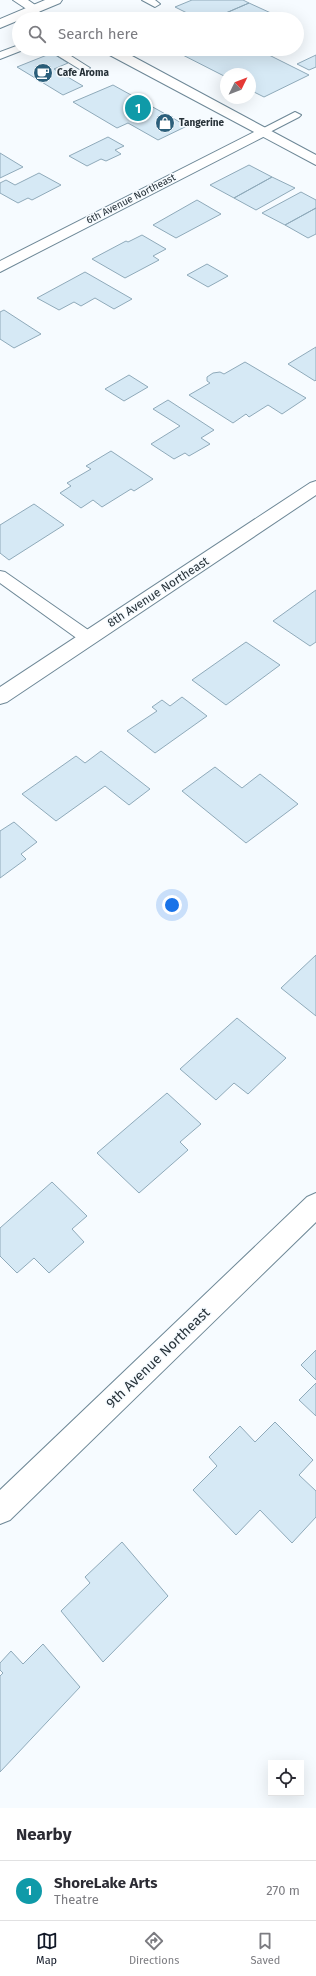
<!DOCTYPE html>
<style>
:root{--surface:#fff;--page:#f7f7f7;--text:#2b2b33;--muted:#7c7c81;--line:#e1e1e2;--accent:#111827}
body{margin:0;font-family:"Fira Sans",sans-serif;background:var(--page);color:var(--text)}
.controls{position:absolute;right:12px;bottom:12px;display:grid;overflow:hidden;border-radius:0px;box-shadow:0 4px 16px #0002}
.controls button{width:36px;height:36px;display:grid;place-items:center;padding:0;border:0;border-bottom:1px solid var(--line);background:var(--surface);color:var(--text);font:20px sans-serif}
.compass{position:absolute;left:220px;top:68px;width:36px;height:36px;border-radius:50%;background:var(--surface);box-shadow:0 4px 16px #0002;rotate:47deg}
.you{position:absolute;left:172px;top:905px;width:14px;height:14px;margin:-10px;border:3px solid #fff;border-radius:50%;background:#1a73e8;box-shadow:0 0 0 6px #1a73e833}
.badge{display:grid;place-items:center;width:26px;height:26px;border-radius:50%;background:var(--accent);color:#fff;font-size:13px;font-weight:700}
.pin{position:absolute;translate:-50% -50%;border:2px solid #fff;box-shadow:0 1px 4px #0006}
.list{margin:0;padding:0;list-style:none}
h2{display:flex;justify-content:space-between;align-items:center;height:52px;margin:0;padding:0 16px;font-size:17px}
h2 small{font-size:13px;font-weight:400;color:var(--muted)}
.list li{display:grid;grid-template-columns:26px 1fr auto;gap:12px;align-items:center;box-sizing:border-box;height:60px;padding:0 16px;border-top:1px solid var(--line)}
.list b{display:block;font-size:15px;white-space:nowrap}
.list p{margin:0;font-size:13px;white-space:nowrap;color:var(--muted)}
.list em{font-size:13px;font-style:normal;color:var(--muted)}
.icon{flex:none;width:22px;height:22px;fill:none;stroke:currentColor;stroke-width:2;stroke-linecap:round;stroke-linejoin:round}
.map{position:relative;flex:none;width:316px;height:1808px;overflow:hidden}
.search{position:absolute;background:var(--surface);box-shadow:0 4px 16px #0002;left:12px;right:12px;top:12px;height:44px;display:flex;align-items:center;gap:10px;box-sizing:border-box;padding:0 14px;border-radius:22px;color:var(--muted);font-size:15px}
.sheet{height:112px;background:var(--surface)}
nav{display:flex;justify-content:space-around;align-items:center;box-sizing:border-box;height:56px;border-top:1px solid var(--line);background:var(--surface);font-size:11px;color:var(--muted)}
nav a{display:grid;justify-items:center;gap:2px}
nav .on{color:var(--accent)}
.map>svg:first-child{display:block}
</style>
<div class="map">
<svg width="316" height="1808" viewBox="0 0 316 1808">
<rect width="100%" height="100%" fill="#f6fbff"/>
<path fill="#d6e9f5" stroke="#8faaba" d="M192,0H243L249,3L212,19H199L175,7Z
M249,3L284,19H212Z
M171,49H257L309,75L264,97L250,90V74H226V77Z
M52,53L68,63L54,69L83,86L63,95L17,67Z
M316,55V67L309,70L297,64Z
M113,85L187,126L158,140L128,123L117,128L73,102Z
M108,137L124,146L115,150L121,154L106,161L101,159L87,166L69,156Z
M0,153L23,167L0,178Z
M249,165L272,177L234,198L210,185Z
M39,173L61,185L32,200L28,198L18,203L0,193V183L6,180L15,185Z
M272,177L295,188L256,210L234,198Z
M301,192L316,200V208L285,225L262,213Z
M197,200L221,214L176,238L153,225Z
M316,208V234L308,238L285,225Z
M142,235L166,249L153,256L159,260L125,278L92,259L126,241L128,242Z
M207,264L228,276L208,287L187,275Z
M85,272L132,299L114,309L95,298L81,306L74,302L59,310L37,298Z
M4,310L41,334L14,348L0,339V312Z
M316,347V380L315,381L288,364Z
M245,362L306,398L282,414L268,405L249,417L246,414L233,423L189,395L210,383L207,381V377L213,373L220,372L224,374Z
M129,375L148,387L124,401L105,389Z
M168,400L214,430L201,438L210,444L189,456L185,453L174,459L151,444L180,426L153,409Z
M111,451L153,479L134,491L131,489L102,507L93,500L81,508L60,493L71,486L67,483L91,469L86,466Z
M34,504L64,525L9,560L0,553V525Z
M316,590V642L310,646L273,621Z
M246,642L280,665L226,705L192,680Z
M182,697L207,716L155,753L127,731L157,711L152,707L162,700L170,706Z
M101,751L150,789L129,805L105,786L56,821L22,794L76,756L85,763Z
M215,767L242,788L260,774L298,804L246,843L182,791Z
M14,822L37,842L21,854L26,859L0,878V831Z
M316,955V1016L281,988Z
M237,1018L286,1058L248,1094L234,1083L216,1100L180,1069Z
M167,1093L201,1124L180,1142L188,1150L139,1193L97,1153Z
M52,1182L87,1216L72,1229L84,1242L49,1273L34,1258L17,1273L0,1256V1228Z
M316,1350V1380L301,1365Z
M316,1383V1416L299,1400Z
M275,1422L313,1460L299,1475L316,1491V1517L292,1543L260,1510L236,1535L193,1490L217,1466L209,1457L240,1426L255,1442Z
M122,1542L168,1596L103,1662L61,1611L90,1583L85,1577Z
M43,1644L80,1687L0,1772V1676L3,1673L0,1670V1663L11,1651L23,1664Z"/>
<g fill="none" stroke-linecap="round" stroke-linejoin="round">
<defs>
<path id="lane" d="M142,0H155L160,4L155,7Z
M19,45V49H24L23,50L0,59V52Z
M47,49H60L90,68L85,71L81,70Z
M295,112L301,115L299,117L266,134L262,135L256,132Z
M0,571L5,572L94,634L96,638L94,642L88,644L82,642L0,583Z"/>
<path id="street" d="M13,0H28L41,9L39,12H31Z
M262,128L267,129L269,132L267,135L0,272V261Z
M316,481V495L7,702L0,704V687L310,483Z
M316,1193V1222L10,1520L0,1524V1490L307,1197Z"/>
<path id="secondary" d="M45,0H62L60,3L0,28V19Z
M103,49H119L316,155V165L104,52Z"/>
</defs>
<use href="#lane" stroke="#6e8897" stroke-width="2"/>
<use href="#street" stroke="#6e8897" stroke-width="2"/>
<use href="#secondary" stroke="#6e8897" stroke-width="2"/>
<use href="#lane" fill="#fff" fill-rule="evenodd"/>
<use href="#street" fill="#fff" fill-rule="evenodd"/>
<use href="#secondary" fill="#fff" fill-rule="evenodd"/>
</g>
<defs>
<symbol id="cafe-disc" viewBox="-11 -11 22 22"><circle r="9.5" fill="#2b5f7b" stroke="#f6fbff"/><path d="M-5.5-4.5H6V0H3Q3 3.5 0 3.5H-2.5Q-5.5 3.5-5.5 0ZM3-3.2v2h1.7v-2ZM-6 4.5H4V6H-6Z" fill="#fff"/></symbol>
<symbol id="shop-disc" viewBox="-11 -11 22 22"><circle r="9.5" fill="#2b5f7b" stroke="#f6fbff"/><path d="M-5-2.5h2.3a2.7 3.5 0 0 1 5.4 0H5L5.5 6h-11ZM-1.5-2.5h3a1.5 2.3 0 0 0-3 0Z" fill="#fff"/></symbol>
</defs>
<g fill-rule="evenodd">
<use href="#cafe-disc" x="32" y="62" width="22" height="22"/>
<use href="#shop-disc" x="154" y="112" width="22" height="22"/>
</g>
<g text-anchor="middle" dominant-baseline="central" stroke-width="3" stroke-linejoin="round" paint-order="stroke">
<g font-size="10" font-weight="bold" fill="#273239" stroke="#f6fbff" text-anchor="start">
<text x="57" y="73">Cafe Aroma</text>
<text x="179" y="123">Tangerine</text>
</g>
<g font-size="10" fill="#273239" stroke="#f6fbff">
<text transform="translate(131 199) rotate(-27)">6th Avenue Northeast</text>
</g>
<g font-size="12" fill="#273239" stroke="#f6fbff">
<text transform="translate(158 592) rotate(-33)">8th Avenue Northeast</text>
</g>
<g font-size="14" fill="#273239" stroke="#f6fbff">
<text transform="translate(158 1358) rotate(-44)">9th Avenue Northeast</text>
</g>
</g>
</svg>
<div class="controls">
<button><svg class="icon" aria-label="locate" viewBox="0 0 24 24"><circle cx="12" cy="12" r="6"/><path d="M12 2v4M12 18v4M2 12h4M18 12h4"/></svg></button>
</div>
<svg class="compass" viewBox="-18 -18 36 36"><path d="M0-13l5 13h-10z" fill="#e53935"/><path d="M0 13l5-13h-10z" fill="#7c7c81"/></svg>
<div class="you"></div>
<div class="pin badge" style="left:138px;top:108px;background:#0f9aa8">1</div>
<div class="search"><svg class="icon" aria-label="search" viewBox="0 0 24 24"><circle cx="10" cy="10" r="6"/><path d="M15 15l6 6"/></svg>Search here</div>
</div>
<section class="sheet">
<h2>Nearby<small></small></h2>
<ul class="list">
<li><span class="badge" style="background:#0f9aa8">1</span><div><b>ShoreLake Arts</b><p>Theatre</p></div><em>270 m</em></li>
</ul>
</section>
<nav>
<a class="on"><svg class="icon" aria-label="map" viewBox="0 0 24 24"><path d="M3 6l6-2 6 2 6-2v14l-6 2-6-2-6 2zM9 4v14M15 6v14"/></svg>Map</a>
<a><svg class="icon" aria-label="directions" viewBox="0 0 24 24"><path d="M12 3l9 9-9 9-9-9zM9 14v-3h6M13 9l2 2-2 2"/></svg>Directions</a>
<a><svg class="icon" aria-label="saved" viewBox="0 0 24 24"><path d="M7 4h10v16l-5-4-5 4z"/></svg>Saved</a>
</nav>
